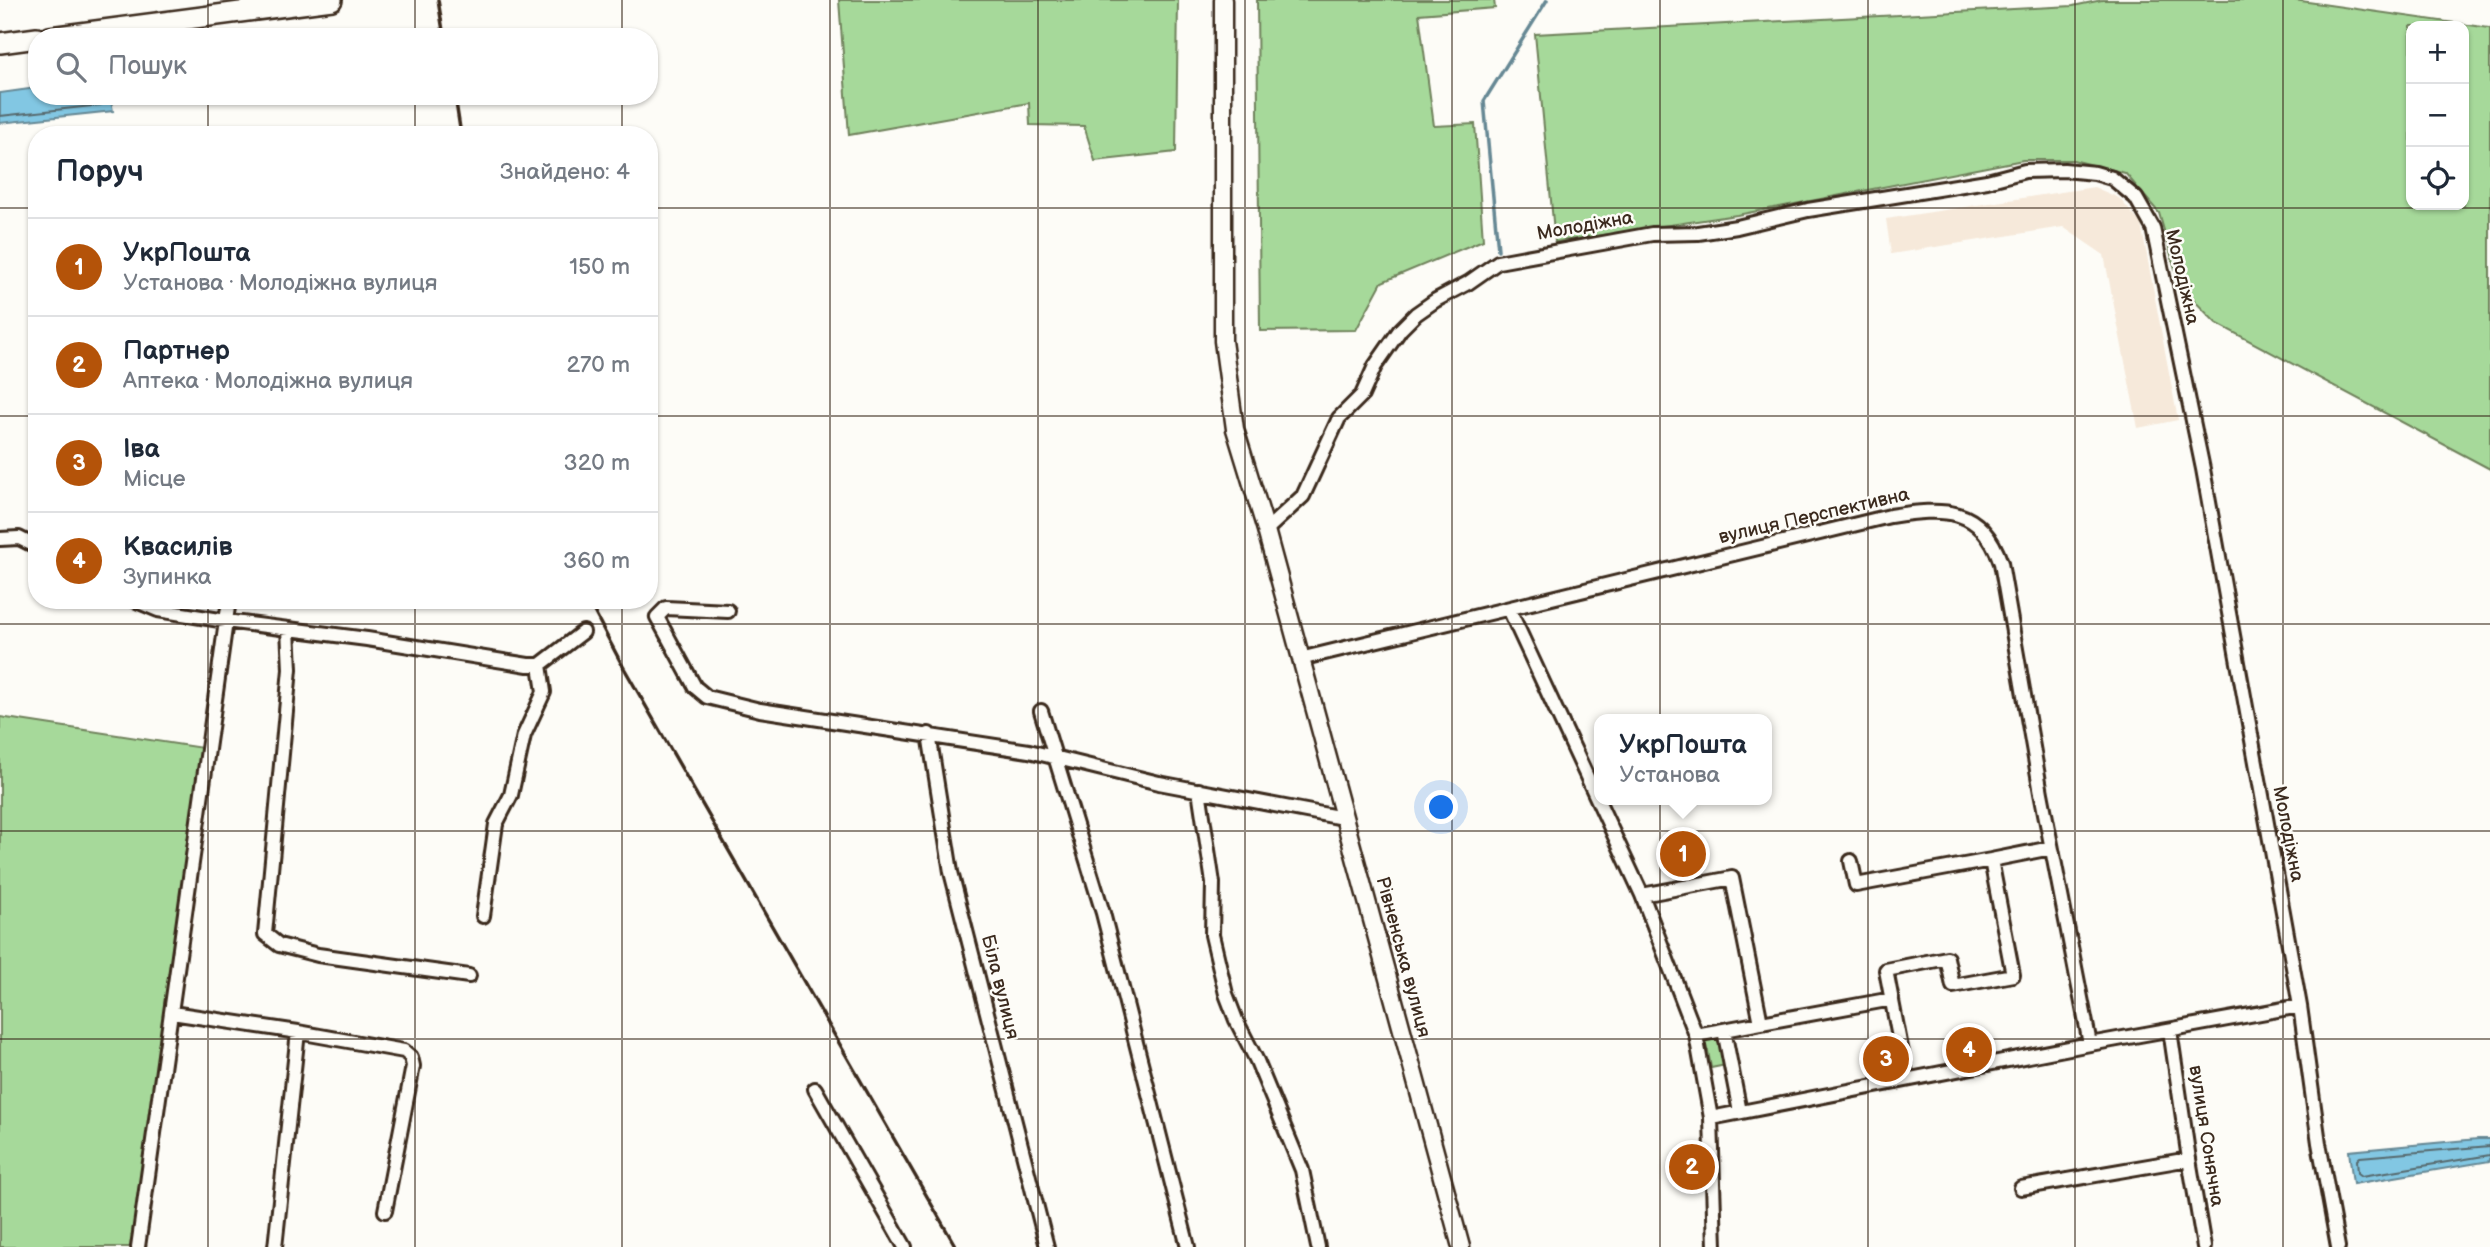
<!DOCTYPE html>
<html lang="uk">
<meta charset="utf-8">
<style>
:root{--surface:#fff;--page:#f6f6f7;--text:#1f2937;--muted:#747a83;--line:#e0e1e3;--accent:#b45309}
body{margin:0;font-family:"Balsamiq Sans",sans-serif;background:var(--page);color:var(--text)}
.controls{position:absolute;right:21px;top:21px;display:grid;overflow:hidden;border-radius:14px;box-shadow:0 2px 5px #0004}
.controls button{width:63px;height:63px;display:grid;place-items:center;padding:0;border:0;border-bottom:2px solid var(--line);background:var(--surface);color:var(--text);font:35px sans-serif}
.you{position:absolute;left:1442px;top:808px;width:24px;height:24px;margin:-18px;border:5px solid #fff;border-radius:50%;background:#1a73e8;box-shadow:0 0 0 10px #1a73e833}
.badge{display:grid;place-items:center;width:46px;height:46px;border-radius:50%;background:var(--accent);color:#fff;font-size:23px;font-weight:700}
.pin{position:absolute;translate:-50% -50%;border:4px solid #fff;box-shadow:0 2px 7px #0006}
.popup{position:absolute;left:1594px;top:714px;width:178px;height:91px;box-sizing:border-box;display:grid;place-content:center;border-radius:14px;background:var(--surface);filter:drop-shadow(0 2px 5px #0005);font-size:23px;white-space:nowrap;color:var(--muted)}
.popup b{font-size:26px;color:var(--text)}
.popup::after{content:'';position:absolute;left:50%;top:100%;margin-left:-14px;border:14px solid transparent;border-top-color:var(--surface)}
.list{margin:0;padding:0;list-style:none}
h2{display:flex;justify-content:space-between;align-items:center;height:91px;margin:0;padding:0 28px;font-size:30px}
h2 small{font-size:23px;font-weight:400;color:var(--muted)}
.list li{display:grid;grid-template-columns:46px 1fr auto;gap:21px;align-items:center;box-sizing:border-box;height:98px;padding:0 28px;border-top:2px solid var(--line)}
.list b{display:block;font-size:26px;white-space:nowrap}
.list p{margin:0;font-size:23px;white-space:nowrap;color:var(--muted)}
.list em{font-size:23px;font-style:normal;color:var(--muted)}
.icon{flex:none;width:38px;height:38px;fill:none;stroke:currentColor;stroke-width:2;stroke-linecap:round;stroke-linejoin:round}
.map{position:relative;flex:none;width:2490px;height:1247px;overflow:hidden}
.search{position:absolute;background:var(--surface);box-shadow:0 2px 5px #0004;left:28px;top:28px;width:630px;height:77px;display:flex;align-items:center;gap:18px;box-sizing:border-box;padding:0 24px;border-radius:28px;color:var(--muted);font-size:26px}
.panel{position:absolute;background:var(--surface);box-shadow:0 2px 5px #0004;left:28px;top:126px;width:630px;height:483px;border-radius:28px}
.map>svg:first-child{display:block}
</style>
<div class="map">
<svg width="2490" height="1247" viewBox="0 0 2490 1247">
<rect width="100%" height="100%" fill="#fdfcf7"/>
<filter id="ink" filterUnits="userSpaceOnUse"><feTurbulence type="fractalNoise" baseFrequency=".0143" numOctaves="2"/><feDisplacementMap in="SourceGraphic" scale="14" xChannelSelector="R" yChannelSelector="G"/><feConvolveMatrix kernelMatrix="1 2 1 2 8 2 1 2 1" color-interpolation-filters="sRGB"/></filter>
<g filter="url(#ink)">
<path fill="#f6e9da" d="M2094,187L2119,198L2141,224L2178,420L2138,428L2104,255L2063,227L1891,254L1886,219Z"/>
<path fill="#a6d99a" stroke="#70825c" stroke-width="2" fill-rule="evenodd" d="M839,0H1178L1176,152L1095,161L1084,126L1030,125L1029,103L849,135Z
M1257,0H1494L1495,8L1419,14L1434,126L1475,124L1483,240L1382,282L1356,330L1260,331Z
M2102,0H2294L2490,28V469L2216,323L2180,286L2159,213L2125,173L2073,160H2023L1737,215L1555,242L1535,34L2073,6ZM2411,26H2464V205H2411Z
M0,717L209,749L138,1247H0Z
M1719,1036L1726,1065L1711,1068L1708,1051L1704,1049L1703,1040Z"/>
<path fill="#82c7e3" stroke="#668894" stroke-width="2" d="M37,88V96H110L113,111L0,123V93Z
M2478,1139H2490V1161L2353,1184L2349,1151Z"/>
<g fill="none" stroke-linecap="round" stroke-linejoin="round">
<path stroke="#57696d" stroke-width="2" d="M0,116L101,105L104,103V96
M2490,1146L2360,1157L2357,1160L2358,1173L2362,1176L2490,1155"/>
<path stroke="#668894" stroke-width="3.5" d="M1498,250L1484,101L1547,0"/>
<defs>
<path id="minor" d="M1266,530L1303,496L1339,418L1362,395L1375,366L1400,330L1416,314L1436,300L1468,283L1498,262L1652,234L1698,233L1737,227L1808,210L1987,181L2025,171L2064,170L2095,173L2112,178L2136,198L2153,228L2203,469L2300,1006L2319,1143L2338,1247
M0,539L19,538L37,547
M134,600L158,610L226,621L367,639L528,665H540L583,632
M1509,609L1642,895L1696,1035L1711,1118L1715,1247
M728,611L666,608L657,617L695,687L707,697L760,710L1029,751L1159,783L1343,818
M288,629L290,669L265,934L279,945L318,955L469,976
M1300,659L1890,516C1943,508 1981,505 2001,563L2041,793L2090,1044
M1041,711L1103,913L1188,1247
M929,734L951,872L1047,1247
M1199,790L1213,883L1212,935L1226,994L1236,1020L1257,1061L1302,1170L1318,1247
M1851,861L1856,885L1991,860
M1642,895L1732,878L1761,1023
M483,916L496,824L511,795L524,735L544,692L540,665
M172,1013L298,1032L404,1051L411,1057L413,1066L385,1211
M1724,1030L1740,1112
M2170,1030L2189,1159L2204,1247
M1696,1035L1892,999
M1907,1079L1886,970L1947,958L1953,986L2013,975L1991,860L2051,848
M815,1089L905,1247
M1711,1118L2090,1044L2300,1006
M2021,1188L2189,1159
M138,1247L229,600
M275,1247L298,1032"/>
<path id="major" d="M1223,0V341L1235,429L1266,530L1461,1247"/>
<path id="highway" d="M50,37L332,0
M0,43L37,38"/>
</defs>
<use href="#minor" stroke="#3b2a1e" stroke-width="18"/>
<use href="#major" stroke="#3b2a1e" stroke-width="21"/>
<use href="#highway" stroke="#3b2a1e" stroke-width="24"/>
<use href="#minor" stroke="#fdfcf7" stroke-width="12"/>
<use href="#major" stroke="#fdfcf7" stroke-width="16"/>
<use href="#highway" stroke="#fdfcf7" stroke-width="19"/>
<path stroke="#3b2a1e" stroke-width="3.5" d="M438,0L444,37
M455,96L461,135
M588,600L620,661L956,1247"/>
</g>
</g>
<path fill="none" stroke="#3b2a1e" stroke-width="2" stroke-opacity="0.55" d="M208,0V37M415,0V37M622,0V37M830,0V1247M1038,0V1247M1245,0V1247M1452,0V1247M1660,0V1247M1868,0V1247M2075,0V1247M2283,0V1247M208,96V135M415,96V135M622,96V135M0,208H37M649,208H2490M0,416H37M649,416H2490M208,600V1247M415,600V1247M622,600V1247M0,624H2490M0,831H2490M0,1039H2490"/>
<g text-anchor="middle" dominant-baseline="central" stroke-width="5" stroke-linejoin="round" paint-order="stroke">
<g font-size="19" fill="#3b2a1e" stroke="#fdfcf7">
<text transform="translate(1585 226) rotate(-10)">Молодіжна</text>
<text transform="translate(2182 277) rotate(77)">Молодіжна</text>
<text transform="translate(1814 516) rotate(-13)">вулиця Перспективна</text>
<text transform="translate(2288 834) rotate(79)">Молодіжна</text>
<text transform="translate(1403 957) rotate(75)">Рівненська вулиця</text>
<text transform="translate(1000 987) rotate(76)">Біла вулиця</text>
<text transform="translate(2206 1136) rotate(81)">вулиця Сонячна</text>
</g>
</g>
</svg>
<div class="controls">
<button>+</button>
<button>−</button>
<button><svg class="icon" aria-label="locate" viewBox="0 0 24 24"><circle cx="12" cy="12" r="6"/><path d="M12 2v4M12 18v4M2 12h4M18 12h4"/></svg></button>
</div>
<div class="you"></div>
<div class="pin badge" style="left:1683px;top:854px">1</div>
<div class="popup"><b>УкрПошта</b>Установа</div>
<div class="pin badge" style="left:1692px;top:1167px">2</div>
<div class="pin badge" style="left:1886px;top:1059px">3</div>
<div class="pin badge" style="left:1969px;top:1050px">4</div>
<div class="search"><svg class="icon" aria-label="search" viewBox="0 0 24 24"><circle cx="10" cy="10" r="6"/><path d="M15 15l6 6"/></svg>Пошук</div>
<section class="panel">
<h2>Поруч<small>Знайдено: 4</small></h2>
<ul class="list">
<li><span class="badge">1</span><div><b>УкрПошта</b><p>Установа · Молодіжна вулиця</p></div><em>150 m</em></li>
<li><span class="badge">2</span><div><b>Партнер</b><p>Аптека · Молодіжна вулиця</p></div><em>270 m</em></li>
<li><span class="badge">3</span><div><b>Іва</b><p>Місце</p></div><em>320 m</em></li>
<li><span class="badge">4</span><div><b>Квасилів</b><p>Зупинка</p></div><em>360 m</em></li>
</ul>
</section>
</div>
